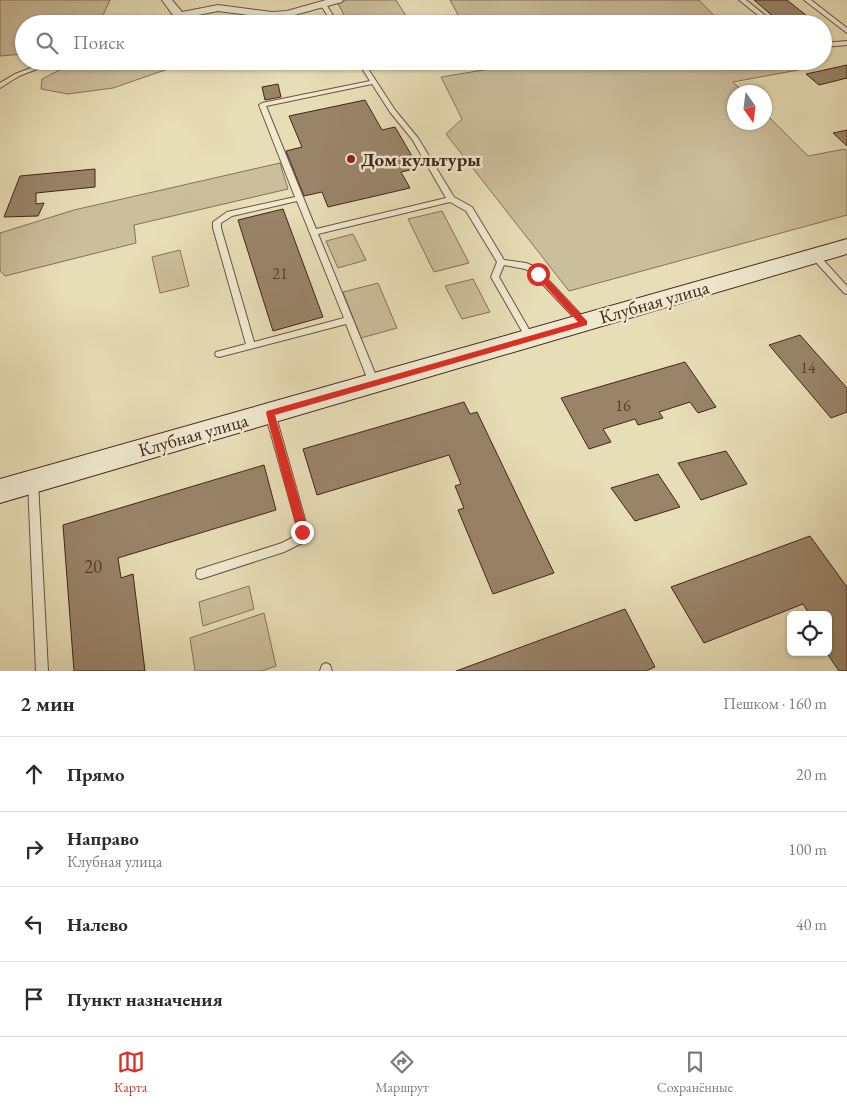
<!DOCTYPE html>
<html lang="ru">
<meta charset="utf-8">
<style>
:root{--surface:#fff;--page:#f7f7f7;--text:#2b2b33;--muted:#7c7c81;--line:#e1e1e2;--accent:#d93025}
body{margin:0;font-family:"EB Garamond",serif;background:var(--page);color:var(--text)}
.controls{position:absolute;right:15px;bottom:15px;display:grid;overflow:hidden;border-radius:8px;box-shadow:0 1px 4px #0004}
.controls button{width:45px;height:45px;display:grid;place-items:center;padding:0;border:0;border-bottom:1px solid var(--line);background:var(--surface);color:var(--text);font:25px sans-serif}
.compass{position:absolute;left:727px;top:85px;width:45px;height:45px;border-radius:50%;background:var(--surface);box-shadow:0 1px 4px #0004;rotate:166deg}
.stop{position:absolute;width:15px;height:15px;margin:-11px;border:4px solid #d93025;border-radius:50%;background:#fff}
.stop.end{background:#d93025;border-color:#fff;box-shadow:0 1px 5px #0008}
.list{margin:0;padding:0;list-style:none}
h2{display:flex;justify-content:space-between;align-items:center;height:65px;margin:0;padding:0 20px;font-size:21px}
h2 small{font-size:16px;font-weight:400;color:var(--muted)}
.list li{display:grid;grid-template-columns:32px 1fr auto;gap:15px;align-items:center;box-sizing:border-box;height:75px;padding:0 20px;border-top:1px solid var(--line)}
.list b{display:block;font-size:19px;white-space:nowrap}
.list p{margin:0;font-size:16px;white-space:nowrap;color:var(--muted)}
.list em{font-size:16px;font-style:normal;color:var(--muted)}
.icon{flex:none;width:28px;height:28px;fill:none;stroke:currentColor;stroke-width:2;stroke-linecap:round;stroke-linejoin:round}
.map{position:relative;flex:none;width:847px;height:671px;overflow:hidden}
.search{position:absolute;background:var(--surface);box-shadow:0 1px 4px #0004;left:15px;right:15px;top:15px;height:55px;display:flex;align-items:center;gap:12px;box-sizing:border-box;padding:0 18px;border-radius:28px;color:var(--muted);font-size:19px}
.sheet{height:365px;background:var(--surface)}
nav{display:flex;justify-content:space-around;align-items:center;box-sizing:border-box;height:70px;border-top:1px solid var(--line);background:var(--surface);font-size:14px;color:var(--muted)}
nav a{display:grid;justify-items:center;gap:2px}
nav .on{color:var(--accent)}
.map>svg:first-child{display:block}
</style>
<div class="map">
<svg width="847" height="671" viewBox="0 0 847 671">
<rect width="100%" height="100%" fill="#e7ddb6"/>
<filter id="stains"><feTurbulence type="fractalNoise" baseFrequency=".004" numOctaves="4"/><feColorMatrix values="0 0 0 0 .2 0 0 0 0 .09 0 0 0 0 .02 0 0 0 .5 -.17"/></filter>
<radialGradient id="worn" r=".72"><stop offset=".6" stop-color="#630" stop-opacity="0"/><stop offset="1" stop-color="#630" stop-opacity=".3"/></radialGradient>
<path fill="#cbbe9b" stroke="#887159" d="M0,0H110L99,24H24V54L0,56Z
M347,0H396L411,24H349L337,2Z
M450,0H699L722,24H463Z
M238,18L255,24H181L199,20Z
M77,61H201L168,69L113,88L68,94L41,89L42,79Z
M538,61H787L798,70L733,82L743,92H734V122H764L765,113L808,156L845,149L847,151V215L569,291L446,134L462,119L441,77Z
M280,163L288,189L134,225L136,243L5,276L0,271V233L74,210Z
M442,211L469,263L434,272L408,219Z
M353,234L366,260L338,268L326,241Z
M180,250L189,286L160,293L152,257Z
M473,279L490,312L462,319L445,286Z
M378,283L397,328L361,338L343,292Z
M249,586L254,609L203,626L199,602Z
M264,613L276,666L262,671H195L190,638Z"/>
<path fill="#99846a" stroke="#452417" d="M754,0H787L817,24H782Z
M847,65V78L819,85L806,74Z
M278,84L281,97L265,100L262,87Z
M365,100L382,130L395,127L419,168L401,172L410,188L328,207L322,192L304,196L286,151L302,147L289,116Z
M847,130V146L833,133Z
M95,169V187L36,193V204L44,203L38,216L4,217L20,176Z
M283,209L323,317L273,331L238,220Z
M800,335L847,388V412L831,418L769,345Z
M685,362L716,407L698,413L690,402L659,412L663,418L638,425L635,419L603,429L611,442L589,449L561,398Z
M464,402L470,414L477,412L554,573L493,594L458,510L464,508L455,486L461,484L449,455L317,495L303,449Z
M726,451L747,484L701,500L678,463Z
M264,465L276,510L118,558L121,578L133,574L145,671H74L63,525Z
M658,474L680,507L635,521L611,488Z
M810,536L847,587V671H839L826,652H828V648L831,647L828,642V615H810L803,604L704,643L671,587Z
M625,609L655,667L646,671H456Z"/>
<g fill="none" stroke-linecap="round" stroke-linejoin="round">
<defs>
<path id="lane" d="M739,0H746L776,24H769Z
M804,0H811L847,28V33Z
M323,2L325,3L339,24H333L320,4Z
M177,15L182,16L164,24H155Z
M847,41V45L823,47V43Z
M49,61H58L19,76L0,88V83L15,74Z
M357,61H363L395,110L418,138L454,197L472,207L504,260L526,263L536,267L587,321L588,323L587,325H581L530,271L525,269L504,265L499,277L534,338L533,340H527L491,277L497,262L466,211L450,202L318,234L379,383L377,386H371L369,383L346,324L219,357L216,356L215,354L216,352L246,344L213,228V222L227,212L295,197L259,105L262,103L370,81ZM372,84L390,112L412,139L446,198L316,229L266,106ZM297,201L344,318L254,342L221,228V223L232,216Z
M815,253L818,254L847,286V294L844,293L812,258L811,256L812,254Z
M270,409L273,410L275,413L306,523L307,532L302,543L284,552L201,579L197,578L196,574L197,570L282,543C293,537 297,537 296,523L265,413L267,410Z
M33,478L37,479L38,482L48,671H36L28,482L29,479Z
M326,663L330,665L332,671H320L322,665Z"/>
<path id="street" d="M162,0H172L182,12L218,5L272,12L287,11L326,0H343L342,2L287,17L272,18L218,11L179,19L175,18Z"/>
<path id="secondary" d="M847,239V254L0,503V479Z"/>
</defs>
<use href="#lane" stroke="#6e523f" stroke-width="2"/>
<use href="#street" stroke="#6e523f" stroke-width="2"/>
<use href="#secondary" stroke="#452417" stroke-width="2"/>
<use href="#lane" fill="#efe9d0" fill-rule="evenodd"/>
<use href="#street" fill="#efe9d0" fill-rule="evenodd"/>
<use href="#secondary" fill="#efe9d0" fill-rule="evenodd"/>
</g>
<path fill="#d93025" d="M536,272H541L587,321V325L275,415L306,523L305,535H298L266,413L267,411L578,322L536,276Z"/>
<circle fill="#8f2418" stroke="#efe9d0" stroke-width="2" cx="351" cy="159" r="5"/>
<g text-anchor="middle" dominant-baseline="central" stroke-width="5" stroke-linejoin="round" paint-order="stroke">
<g font-size="16" fill="#5a3c2c">
<text x="280" y="273">21</text>
<text x="808" y="367">14</text>
<text x="623" y="405">16</text>
</g>
<g font-size="19" font-weight="bold" fill="#452417" stroke="#efe9d0" text-anchor="start">
<text x="361" y="159">Дом культуры</text>
</g>
<g font-size="19" fill="#452417" stroke="#efe9d0">
<text transform="translate(654 302) rotate(-16)">Клубная улица</text>
<text transform="translate(193 435) rotate(-16)">Клубная улица</text>
</g>
<g font-size="19" fill="#5a3c2c">
<text x="93" y="566">20</text>
</g>
</g>
<rect width="100%" height="100%" filter="url(#stains)"/>
<rect width="100%" height="100%" fill="url(#worn)"/>
</svg>
<div class="controls">
<button><svg class="icon" aria-label="locate" viewBox="0 0 24 24"><circle cx="12" cy="12" r="6"/><path d="M12 2v4M12 18v4M2 12h4M18 12h4"/></svg></button>
</div>
<svg class="compass" viewBox="-18 -18 36 36"><path d="M0-13l5 13h-10z" fill="#e53935"/><path d="M0 13l5-13h-10z" fill="#7c7c81"/></svg>
<div class="stop" style="left:538px;top:274px"></div>
<div class="stop end" style="left:302px;top:532px"></div>
<div class="search"><svg class="icon" aria-label="search" viewBox="0 0 24 24"><circle cx="10" cy="10" r="6"/><path d="M15 15l6 6"/></svg>Поиск</div>
</div>
<section class="sheet">
<h2>2 мин<small>Пешком · 160 m</small></h2>
<ul class="list">
<li><svg class="icon" aria-label="ahead" viewBox="0 0 24 24"><path d="M12 20V5M6 11l6-6 6 6"/></svg><div><b>Прямо</b></div><em>20 m</em></li>
<li><svg class="icon" aria-label="right" viewBox="0 0 24 24"><path d="M7 20v-9h11M14 6l5 5-5 5"/></svg><div><b>Направо</b><p>Клубная улица</p></div><em>100 m</em></li>
<li><svg class="icon" aria-label="left" viewBox="0 0 24 24"><path d="M17 20v-9H6M10 6l-5 5 5 5"/></svg><div><b>Налево</b></div><em>40 m</em></li>
<li><svg class="icon" aria-label="arrive" viewBox="0 0 24 24"><path d="M6 21V4h12l-3 4 3 4H6"/></svg><div><b>Пункт назначения</b></div></li>
</ul>
</section>
<nav>
<a class="on"><svg class="icon" aria-label="map" viewBox="0 0 24 24"><path d="M3 6l6-2 6 2 6-2v14l-6 2-6-2-6 2zM9 4v14M15 6v14"/></svg>Карта</a>
<a><svg class="icon" aria-label="directions" viewBox="0 0 24 24"><path d="M12 3l9 9-9 9-9-9zM9 14v-3h6M13 9l2 2-2 2"/></svg>Маршрут</a>
<a><svg class="icon" aria-label="saved" viewBox="0 0 24 24"><path d="M7 4h10v16l-5-4-5 4z"/></svg>Сохранённые</a>
</nav>
